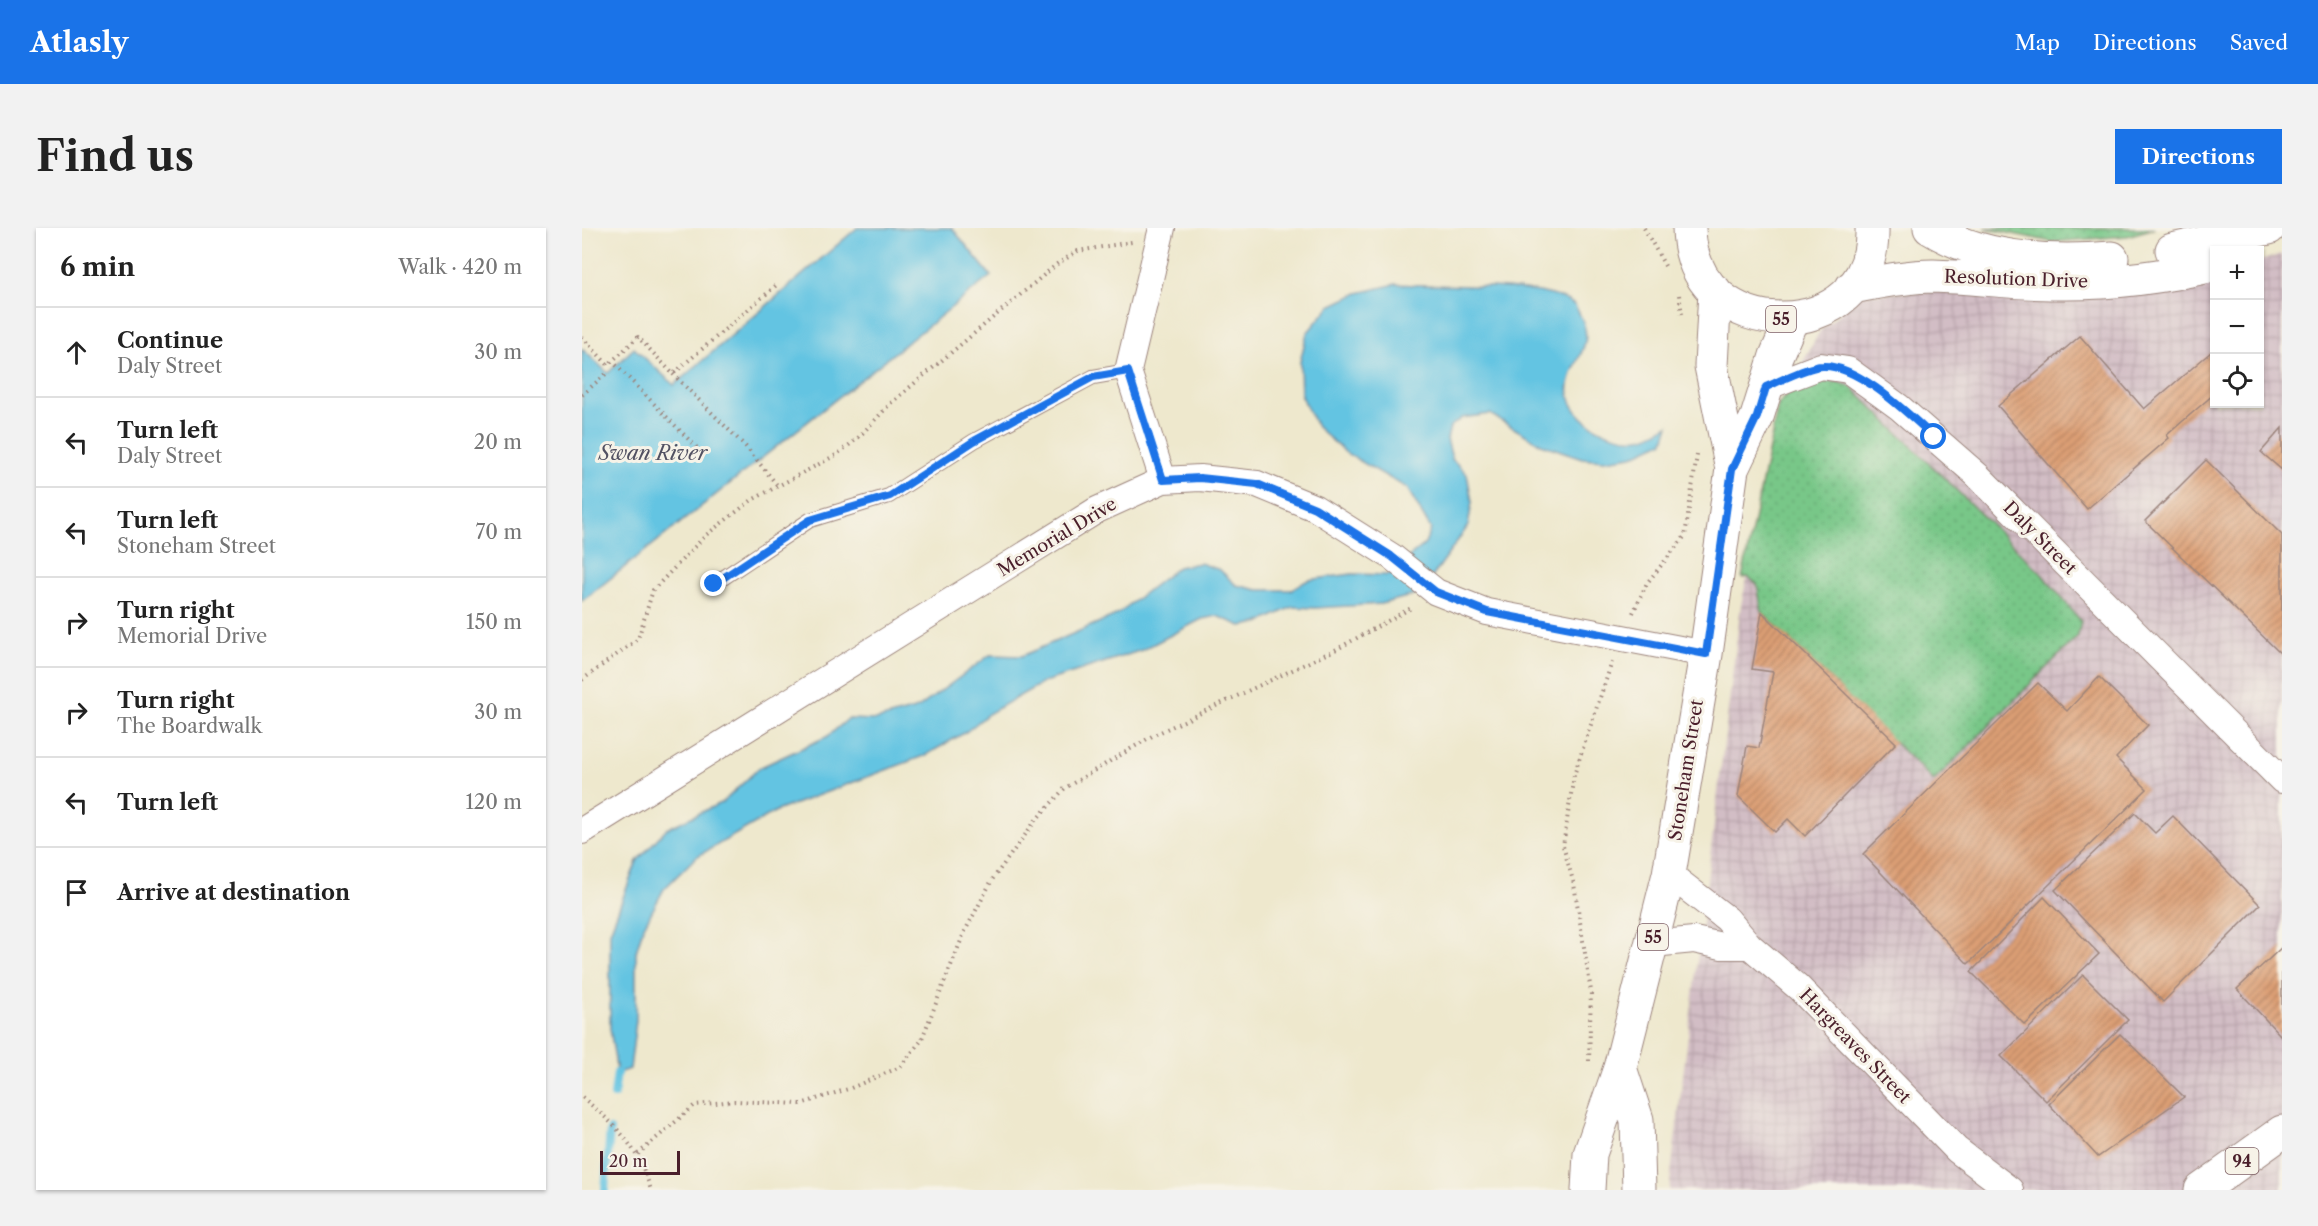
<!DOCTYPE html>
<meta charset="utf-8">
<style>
:root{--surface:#fff;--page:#f2f2f2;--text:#222;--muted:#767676;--line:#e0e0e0;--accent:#1a73e8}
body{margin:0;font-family:"Libre Caslon Text",serif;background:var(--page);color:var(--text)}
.controls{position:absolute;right:18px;top:18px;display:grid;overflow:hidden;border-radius:0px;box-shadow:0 2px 4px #0004}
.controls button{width:54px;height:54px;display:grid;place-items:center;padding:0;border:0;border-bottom:2px solid var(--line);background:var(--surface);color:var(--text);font:30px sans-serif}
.scale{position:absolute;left:18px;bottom:15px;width:80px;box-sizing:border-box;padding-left:6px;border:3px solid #4a1f2b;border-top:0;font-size:16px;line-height:21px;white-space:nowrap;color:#4a1f2b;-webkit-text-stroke:4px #f7f3e8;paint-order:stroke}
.stop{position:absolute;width:18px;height:18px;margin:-14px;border:4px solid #1a73e8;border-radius:50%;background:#fff}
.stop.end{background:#1a73e8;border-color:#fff;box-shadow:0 2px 6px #0008}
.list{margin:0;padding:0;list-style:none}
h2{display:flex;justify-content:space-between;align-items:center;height:78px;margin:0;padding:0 24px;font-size:26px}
h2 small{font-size:20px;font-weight:400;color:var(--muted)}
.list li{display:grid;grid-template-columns:39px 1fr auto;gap:18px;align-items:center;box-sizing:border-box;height:90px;padding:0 24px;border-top:2px solid var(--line)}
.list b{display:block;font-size:22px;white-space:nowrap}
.list p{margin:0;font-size:20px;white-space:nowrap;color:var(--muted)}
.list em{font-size:20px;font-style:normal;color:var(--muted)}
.icon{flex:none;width:33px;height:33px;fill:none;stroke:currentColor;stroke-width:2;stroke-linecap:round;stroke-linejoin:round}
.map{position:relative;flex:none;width:1700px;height:962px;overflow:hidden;border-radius:0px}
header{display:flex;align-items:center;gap:36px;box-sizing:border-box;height:84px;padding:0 30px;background:var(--accent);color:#fff}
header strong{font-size:28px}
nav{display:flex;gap:33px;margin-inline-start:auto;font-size:21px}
.intro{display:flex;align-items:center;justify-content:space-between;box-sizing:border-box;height:144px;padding:0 36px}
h1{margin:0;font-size:42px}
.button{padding:15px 27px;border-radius:0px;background:var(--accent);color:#fff;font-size:21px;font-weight:700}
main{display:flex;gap:36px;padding:0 36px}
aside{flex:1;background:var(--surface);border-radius:0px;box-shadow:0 2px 4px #0004}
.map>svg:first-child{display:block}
</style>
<header>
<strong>Atlasly</strong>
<nav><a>Map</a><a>Directions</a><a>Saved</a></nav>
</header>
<div class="intro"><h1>Find us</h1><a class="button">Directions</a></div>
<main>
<aside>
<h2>6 min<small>Walk · 420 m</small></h2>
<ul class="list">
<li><svg class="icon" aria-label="ahead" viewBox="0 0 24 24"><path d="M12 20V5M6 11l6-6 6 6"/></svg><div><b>Continue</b><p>Daly Street</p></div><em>30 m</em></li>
<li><svg class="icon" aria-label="left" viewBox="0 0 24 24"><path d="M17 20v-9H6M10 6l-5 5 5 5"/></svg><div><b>Turn left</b><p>Daly Street</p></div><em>20 m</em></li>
<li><svg class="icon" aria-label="left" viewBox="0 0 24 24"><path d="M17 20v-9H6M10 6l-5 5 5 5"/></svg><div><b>Turn left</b><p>Stoneham Street</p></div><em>70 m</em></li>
<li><svg class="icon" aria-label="right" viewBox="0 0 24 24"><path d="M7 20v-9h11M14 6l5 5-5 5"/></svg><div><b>Turn right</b><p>Memorial Drive</p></div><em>150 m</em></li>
<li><svg class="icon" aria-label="right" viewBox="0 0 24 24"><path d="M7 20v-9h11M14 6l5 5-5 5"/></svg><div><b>Turn right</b><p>The Boardwalk</p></div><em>30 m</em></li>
<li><svg class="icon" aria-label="left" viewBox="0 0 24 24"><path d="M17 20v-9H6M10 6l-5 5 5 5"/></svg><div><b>Turn left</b></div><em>120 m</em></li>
<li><svg class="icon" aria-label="arrive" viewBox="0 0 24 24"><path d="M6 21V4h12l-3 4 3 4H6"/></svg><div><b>Arrive at destination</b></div></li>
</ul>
</aside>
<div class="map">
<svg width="1700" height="962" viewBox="0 0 1700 962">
<defs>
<pattern id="industrial-grid" width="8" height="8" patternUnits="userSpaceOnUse" patternTransform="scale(1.5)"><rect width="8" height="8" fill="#d2bdc5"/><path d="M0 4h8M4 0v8" fill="none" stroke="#b6a2a9"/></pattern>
<pattern id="grass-dots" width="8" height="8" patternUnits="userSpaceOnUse" patternTransform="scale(1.5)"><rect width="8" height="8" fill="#78c788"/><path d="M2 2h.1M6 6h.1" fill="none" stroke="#69aa76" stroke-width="1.8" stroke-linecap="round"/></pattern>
<pattern id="building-hatch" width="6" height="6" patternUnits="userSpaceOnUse" patternTransform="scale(1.5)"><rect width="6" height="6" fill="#dc9f75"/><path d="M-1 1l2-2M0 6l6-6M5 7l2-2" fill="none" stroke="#b48160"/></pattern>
</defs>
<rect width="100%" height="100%" fill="#f7f3e8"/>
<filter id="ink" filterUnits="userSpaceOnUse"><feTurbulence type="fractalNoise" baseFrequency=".0167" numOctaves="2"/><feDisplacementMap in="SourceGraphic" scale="12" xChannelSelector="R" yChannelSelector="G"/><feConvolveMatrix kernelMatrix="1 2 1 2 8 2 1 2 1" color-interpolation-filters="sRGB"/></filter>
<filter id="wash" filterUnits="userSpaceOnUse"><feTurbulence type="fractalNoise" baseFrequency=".008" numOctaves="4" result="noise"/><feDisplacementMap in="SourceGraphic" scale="24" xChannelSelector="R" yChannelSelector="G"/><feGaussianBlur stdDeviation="1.35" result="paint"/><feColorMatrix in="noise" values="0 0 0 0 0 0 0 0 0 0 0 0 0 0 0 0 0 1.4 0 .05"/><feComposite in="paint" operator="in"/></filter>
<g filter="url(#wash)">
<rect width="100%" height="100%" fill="#eee8cd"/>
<path fill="url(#industrial-grid)" d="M1700,26V962H1087L1159,377L1207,159L1238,103L1278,67L1632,46V176H1678V33Z"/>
<path fill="url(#grass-dots)" stroke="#61735a" stroke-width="1.5" d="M1402,0H1573L1545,8L1470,14Z
M1255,154L1269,159L1459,345L1499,393L1496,408L1352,553L1180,384L1175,356L1166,349L1160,350L1196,177C1210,155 1231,155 1255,154Z"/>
<path fill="#64c4e2" stroke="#577286" stroke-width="1.5" d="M275,0H370L409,48L0,373V121L26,145L52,120L92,157Z
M814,56C854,59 961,54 991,76C994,78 996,83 998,87C1014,117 992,129 987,156C981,189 1030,214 1058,210C1067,209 1079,201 1087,197L1082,213L1050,228L1023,232L1000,230L959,216L908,186L880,190L868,199L865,211L870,231L885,246L890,274L886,298L839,365L799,376L733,380L710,379L677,395L659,398L635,388L620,391L560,422L462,454L406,486L384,504L344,527L194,583L114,629L82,661L61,700L54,724V792L48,841L35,845L28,800V704L55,633L84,601L141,574L177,540L246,508L266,491L294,492L336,480L408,427L440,428L534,387L596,339L618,335L638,342L654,357L676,362H709L726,352L770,346L805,347L843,316L849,301L825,260L764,225L735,199L719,168L718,134L725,105L748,78L776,65Z"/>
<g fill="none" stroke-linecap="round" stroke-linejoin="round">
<path stroke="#64c4e2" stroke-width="8" d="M32,867L35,845
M23,962L28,902"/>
</g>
<g id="blocks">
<path fill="url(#building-hatch)" d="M1498,108L1562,181L1629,124L1632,128V166L1585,207L1587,210L1505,281L1416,178Z
M1700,200V242L1679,224Z
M1624,232L1700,307V427L1563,293Z
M1180,384L1314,515L1223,608L1206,591L1193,604L1156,568L1165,518L1177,520L1191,444L1170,441Z
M1517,449L1566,497L1534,530L1565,561L1386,736L1281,626L1456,455L1485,483Z
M1553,585L1573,605L1591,588L1678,677L1581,774L1473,662Z
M1462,669L1517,726L1443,797L1389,744Z
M1700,719V809L1655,761Z
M1501,747L1546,792L1464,873L1419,828Z
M1538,806L1602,869L1516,929L1467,876Z"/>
</g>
</g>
<g filter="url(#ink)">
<use href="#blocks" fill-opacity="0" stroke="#9c847c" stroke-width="1.5"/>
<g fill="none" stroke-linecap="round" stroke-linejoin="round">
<defs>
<path id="lane" d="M132,356L228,292L307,268L392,213L511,149L546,143"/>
<path id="street" d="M580,0L546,143L581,252
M1184,159L1239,138L1266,142L1317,179L1395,247L1700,552
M0,603L515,282L581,252L618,250L675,256L733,280L809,328L854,364L905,384L1124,426
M1087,646L1145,691L1168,718L1216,759L1375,922L1428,962
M1070,716L1112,712L1140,718H1168"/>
<path id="primary" d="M1107,0C1109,121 1294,119 1290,0
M1348,0C1401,33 1471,35 1530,30
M1590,22L1687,0
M1270,59C1297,54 1324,48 1351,48C1392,49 1433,55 1474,55C1527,56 1581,49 1632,37
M1133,63L1129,138L1150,241
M1038,840L1055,892L1057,962
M1006,962L1008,926L1038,840L1087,646L1124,426L1150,241L1175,189L1194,128L1210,91"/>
<path id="highway" d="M1619,962L1700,904"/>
</defs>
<use href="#lane" stroke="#9c847c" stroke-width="16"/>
<use href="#street" stroke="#9c847c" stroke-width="28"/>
<use href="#primary" stroke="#9c847c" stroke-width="35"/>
<use href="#highway" stroke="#9c847c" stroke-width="35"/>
<path stroke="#9c847c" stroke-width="4" stroke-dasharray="1.5 4.5" stroke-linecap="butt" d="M1062,0L1083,38
M1097,67L1100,86
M0,109L26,137L56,109L91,146L197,55
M34,137L122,227
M91,146L164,219L196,258
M0,167L25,145
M1051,385L1065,355L1103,308L1115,227
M0,452L56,411L71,362L124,307L170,272L254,227L275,211L309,175L475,36L496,23L550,14
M1007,833L1009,763L992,656L981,618L992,547L1030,434
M0,869C36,900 54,915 69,962
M56,926L113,877L153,873L219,876L269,860L318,839L339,813L382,705L410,652L454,592L483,560L572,507L755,421L831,379"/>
<use href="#lane" stroke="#fff" stroke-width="14"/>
<use href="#street" stroke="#fff" stroke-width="26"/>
<use href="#primary" stroke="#fff" stroke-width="33"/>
<use href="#highway" stroke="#fff" stroke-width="33"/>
</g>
</g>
<g fill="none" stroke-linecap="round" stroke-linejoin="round" filter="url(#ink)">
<path stroke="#1a73e8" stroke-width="8" d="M132,356L228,292L308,268L392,213L511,149L546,143L581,252L618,250L675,256L733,280L809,328L854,364L905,384L1124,426L1150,241L1175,189L1184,159C1198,153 1226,138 1241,138C1277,137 1326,186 1352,209"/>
</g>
<g text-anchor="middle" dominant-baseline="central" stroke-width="6" stroke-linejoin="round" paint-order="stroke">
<g fill="#f7f3e8" stroke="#7e5f64" stroke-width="1.5">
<rect x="1184" y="78" width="30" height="26" rx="4.5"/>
<rect x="1056" y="696" width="30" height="26" rx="4.5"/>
<rect x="1643.5" y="920" width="33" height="26" rx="4.5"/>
</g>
<g font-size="16" font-weight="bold" fill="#4a1f2b">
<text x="1199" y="91">55</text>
<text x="1071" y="709">55</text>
<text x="1660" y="933">94</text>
</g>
<g font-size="18" fill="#4a1f2b" stroke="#f7f3e8">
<text transform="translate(1434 51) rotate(2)">Resolution Drive</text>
<text transform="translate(475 309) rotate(-31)">Memorial Drive</text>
<text transform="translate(1458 310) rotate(45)">Daly Street</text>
<text transform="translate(1104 542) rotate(-81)">Stoneham Street</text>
<text transform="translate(1273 818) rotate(46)">Hargreaves Street</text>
</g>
<g font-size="20" font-style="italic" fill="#525162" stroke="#f7f3e8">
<text x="71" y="225">Swan River</text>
</g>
</g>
</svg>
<div class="controls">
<button>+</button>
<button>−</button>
<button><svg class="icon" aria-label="locate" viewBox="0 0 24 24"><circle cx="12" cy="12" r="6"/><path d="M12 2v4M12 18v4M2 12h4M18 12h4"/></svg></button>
</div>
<div class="scale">20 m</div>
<div class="stop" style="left:1352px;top:209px"></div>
<div class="stop end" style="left:132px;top:356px"></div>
</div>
</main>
